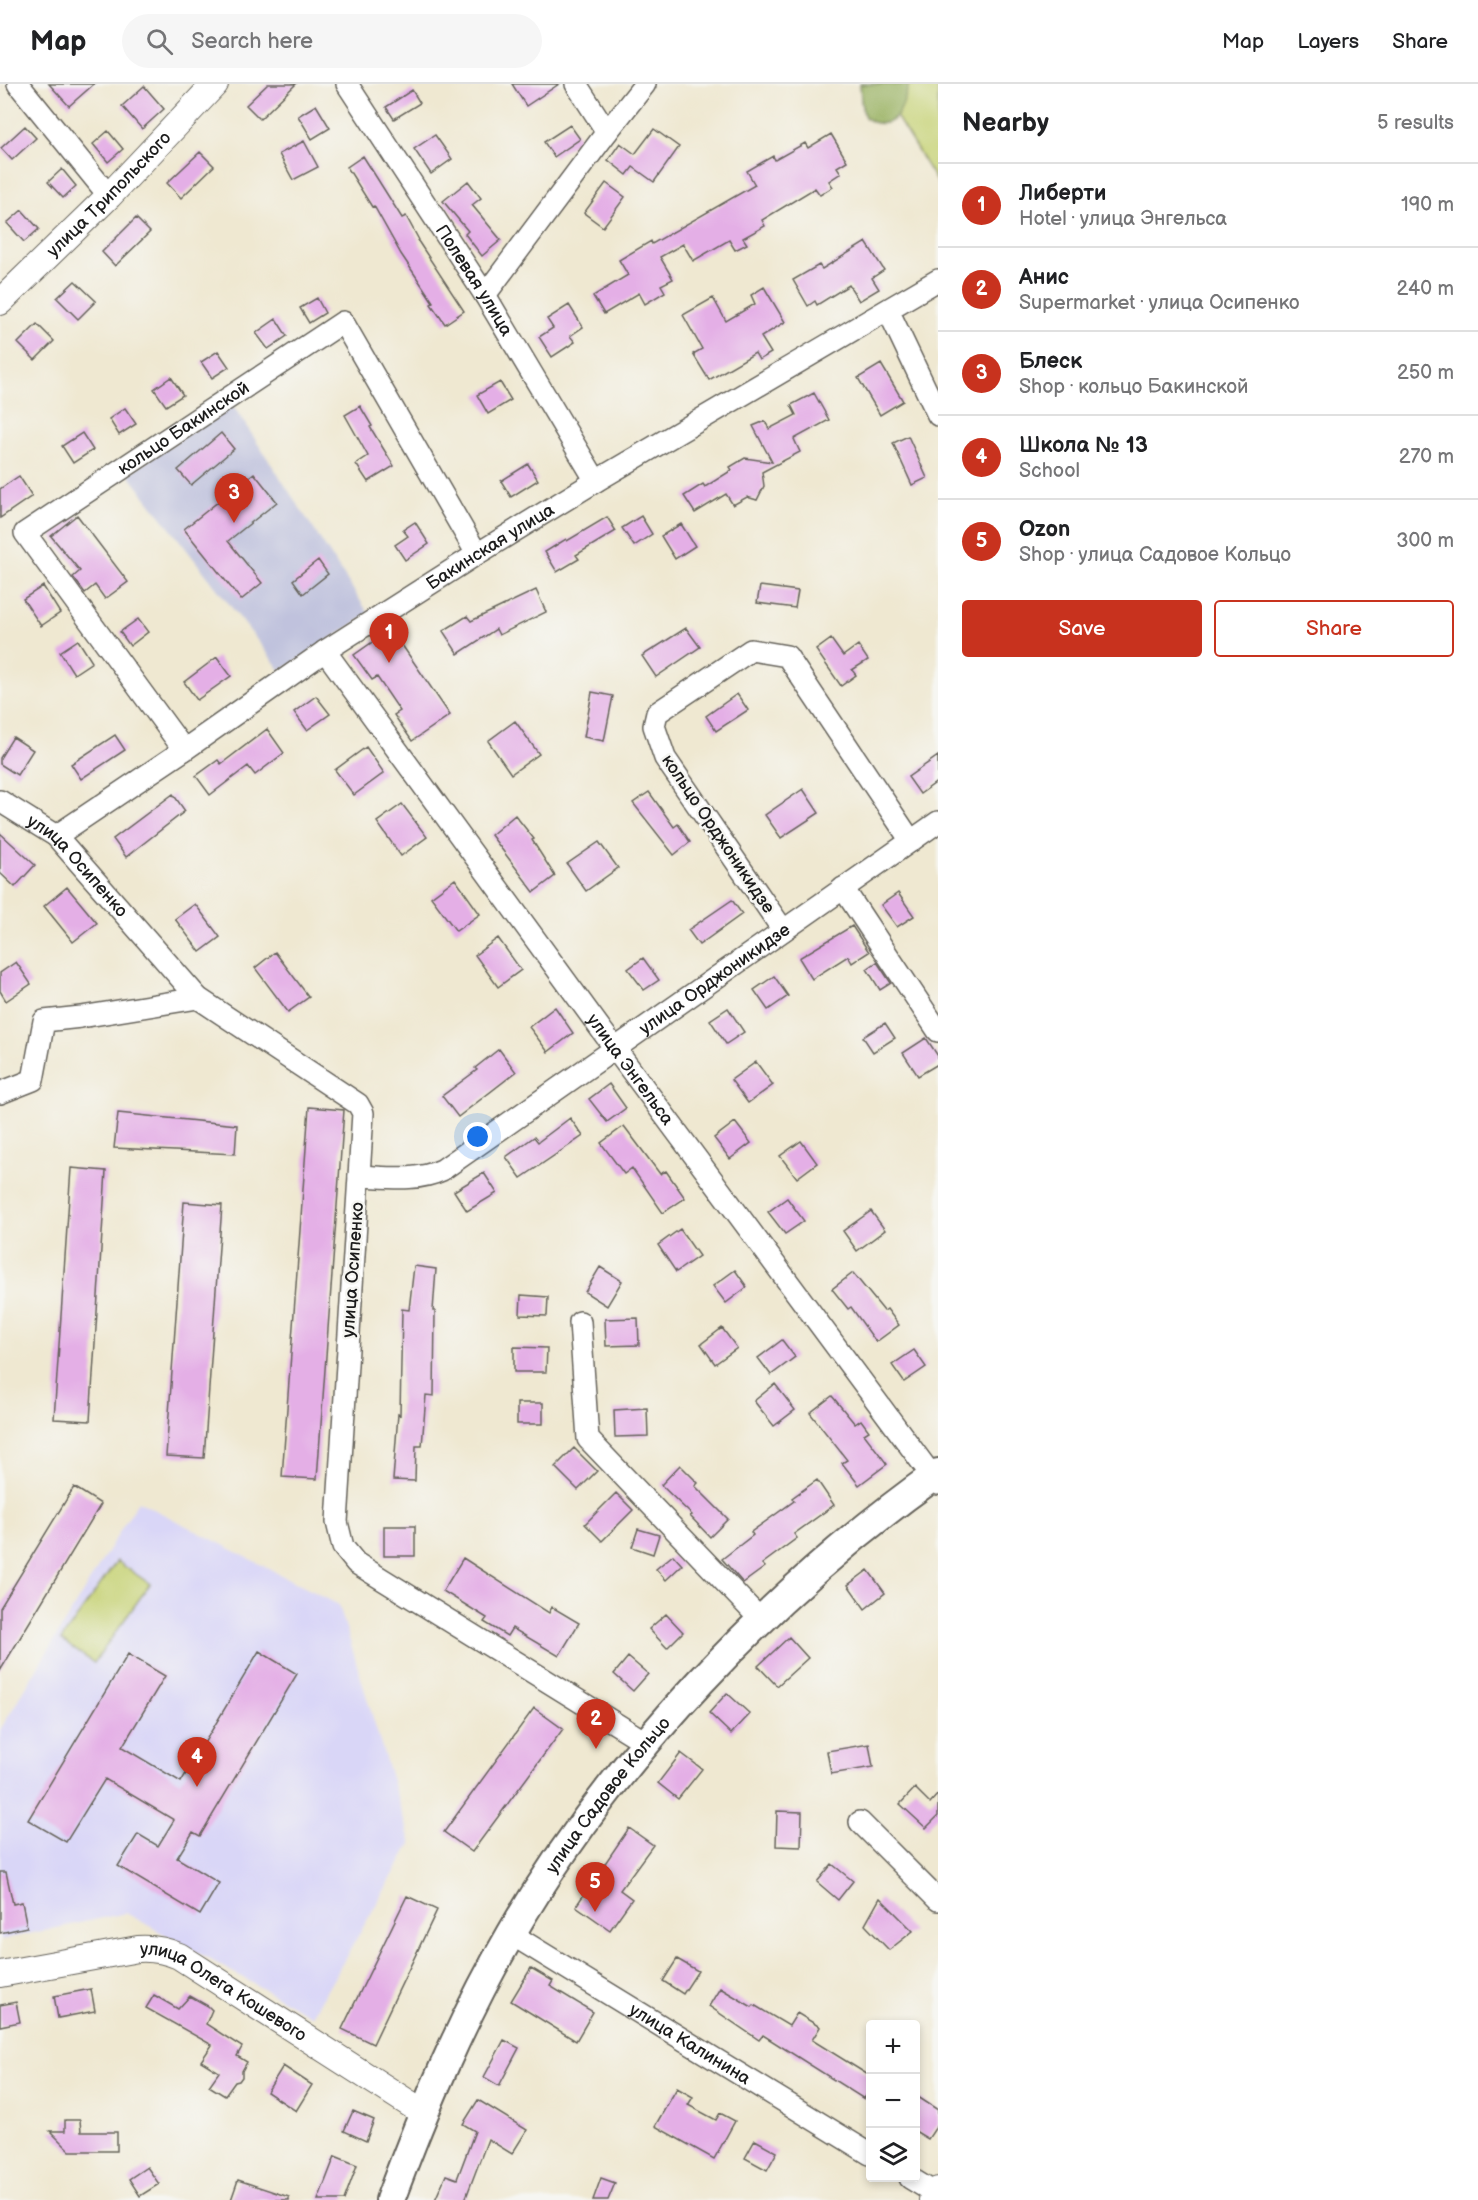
<!DOCTYPE html>
<meta charset="utf-8">
<style>
:root{--surface:#fff;--page:#f6f6f6;--text:#202124;--muted:#757577;--line:#e0e0e0;--accent:#c8321e}
body{margin:0;font-family:"Balsamiq Sans",sans-serif;background:var(--page);color:var(--text)}
.controls{position:absolute;right:18px;bottom:18px;display:grid;overflow:hidden;border-radius:6px;box-shadow:0 3px 9px #0003}
.controls button{width:54px;height:54px;display:grid;place-items:center;padding:0;border:0;border-bottom:2px solid var(--line);background:var(--surface);color:var(--text);font:30px sans-serif}
.you{position:absolute;left:478px;top:1053px;width:21px;height:21px;margin:-15px;border:4px solid #fff;border-radius:50%;background:#1a73e8;box-shadow:0 0 0 9px #1a73e833}
.badge{display:grid;place-items:center;width:39px;height:39px;border-radius:50%;background:var(--accent);color:#fff;font-size:20px;font-weight:700}
.pin{position:absolute;translate:-50% -50px;filter:drop-shadow(0 2px 3px #0008)}
.pin::after{content:'';position:absolute;top:32px;width:21px;height:18px;background:inherit;clip-path:polygon(0 0,100% 0,50% 100%)}
.list{margin:0;padding:0;list-style:none}
h2{display:flex;justify-content:space-between;align-items:center;height:78px;margin:0;padding:0 24px;font-size:26px}
h2 small{font-size:20px;font-weight:400;color:var(--muted)}
.list li{display:grid;grid-template-columns:39px 1fr auto;gap:18px;align-items:center;box-sizing:border-box;height:84px;padding:0 24px;border-top:2px solid var(--line)}
.list b{display:block;font-size:22px;white-space:nowrap}
.list p{margin:0;font-size:20px;white-space:nowrap;color:var(--muted)}
.list em{font-size:20px;font-style:normal;color:var(--muted)}
.actions{display:flex;gap:12px;padding:18px 24px}
.actions a{flex:1;padding:14px 0;border:2px solid var(--accent);border-radius:6px;text-align:center;font-size:21px;color:var(--accent)}
.actions .main{background:var(--accent);color:#fff}
.icon{flex:none;width:33px;height:33px;fill:none;stroke:currentColor;stroke-width:2;stroke-linecap:round;stroke-linejoin:round}
.map{position:relative;flex:none;width:938px;height:2116px;overflow:hidden}
header{display:flex;align-items:center;gap:36px;box-sizing:border-box;height:84px;padding:0 30px;background:var(--surface);border-bottom:2px solid var(--line)}
header strong{font-size:28px}
nav{display:flex;gap:33px;margin-inline-start:auto;font-size:21px}
.search{width:420px;height:54px;background:var(--page);display:flex;align-items:center;gap:15px;box-sizing:border-box;padding:0 21px;border-radius:33px;color:var(--muted);font-size:22px}
main{display:flex}
aside{flex:1;background:var(--surface)}
.map>svg:first-child{display:block}
</style>
<header>
<strong>Map</strong>
<div class="search"><svg class="icon" aria-label="search" viewBox="0 0 24 24"><circle cx="10" cy="10" r="6"/><path d="M15 15l6 6"/></svg>Search here</div>
<nav><a>Map</a><a>Layers</a><a>Share</a></nav>
</header>
<main>
<div class="map">
<svg width="938" height="2116" viewBox="0 0 938 2116">
<rect width="100%" height="100%" fill="#f6f6f2"/>
<filter id="ink" filterUnits="userSpaceOnUse"><feTurbulence type="fractalNoise" baseFrequency=".0167" numOctaves="2"/><feDisplacementMap in="SourceGraphic" scale="12" xChannelSelector="R" yChannelSelector="G"/><feConvolveMatrix kernelMatrix="1 2 1 2 8 2 1 2 1" color-interpolation-filters="sRGB"/></filter>
<filter id="wash" filterUnits="userSpaceOnUse"><feTurbulence type="fractalNoise" baseFrequency=".008" numOctaves="4" result="noise"/><feDisplacementMap in="SourceGraphic" scale="24" xChannelSelector="R" yChannelSelector="G"/><feGaussianBlur stdDeviation="1.35" result="paint"/><feColorMatrix in="noise" values="0 0 0 0 0 0 0 0 0 0 0 0 0 0 0 0 0 1.4 0 .05"/><feComposite in="paint" operator="in"/></filter>
<g filter="url(#wash)">
<rect width="100%" height="100%" fill="#efe8d1"/>
<path fill="#d9d6f7" d="M138,1417L339,1521L411,1760L312,1932L126,1829L0,1856V1646Z"/>
<path fill="#c0c2dd" d="M232,320L369,530L281,587L128,390Z"/>
<path fill="#c6d274" stroke="#717748" stroke-width="1.5" d="M893,0H938V100L891,24Z
M117,1477L150,1500L94,1579L61,1556Z"/>
<path fill="#9cb466" stroke="#5c6841" stroke-width="1.5" d="M860,0H909C904,16 900,43 877,39C873,39 868,36 865,33C860,24 861,9 860,0Z"/>
<g id="blocks">
<path fill="#e4afe6" d="M49,0H94L69,22Z
M268,0H296L260,35L246,21Z
M512,0H559L526,22Z
M144,2L164,25L142,45L122,22Z
M412,6L420,19L394,35L386,23Z
M316,21L330,44L312,55L298,32Z
M570,41L580,55L554,73L544,58Z
M25,42L36,54L12,76L1,64Z
M654,45L679,63L654,98L633,83L627,91L608,76L620,59L635,70Z
M108,47L123,65L108,78L93,60Z
M831,50L847,77L837,83L841,89L829,97L833,103L820,111L815,104L762,136L765,142L743,154L747,160L735,166L729,156L693,177L683,160L660,173L673,195L661,201L665,208L645,220L639,209L604,230L593,212L628,191L619,176L651,157L652,160L755,101L747,87L773,72L775,76L805,59L808,64Z
M435,51L452,75L431,90L414,65Z
M304,57L318,83L293,96L279,70Z
M200,68L214,82L181,114L167,99Z
M363,72L402,134L406,132L419,156L418,157L464,227L445,240L431,220L433,218L401,170L374,122L372,123L347,83Z
M62,85L76,102L63,114L48,98Z
M468,97L481,114L472,121L501,156L482,172L465,150L468,147L443,117Z
M606,99L625,113L603,143L584,129Z
M22,126L39,145L24,158L7,139Z
M136,134L150,148L115,182L102,168Z
M866,158L884,186L872,194L879,205L859,217L849,201L817,221L815,217L808,222L793,196L819,181L822,185Z
M75,197L96,217L78,235L57,214Z
M764,203L785,238L761,253L771,269L759,276L755,269L709,296L693,270L702,265L683,231L713,214L726,237L755,220L751,211Z
M317,214L325,229L309,239L300,224Z
M569,221L583,243L570,252L575,258L552,273L539,253L553,244L547,235Z
M276,235L287,252L268,265L256,249Z
M37,240L54,257L35,276L18,259Z
M218,267L229,283L212,294L201,278Z
M881,280L903,317L880,331L858,294Z
M171,293L183,311L166,322L154,305Z
M500,298L511,316L488,330L477,311Z
M814,309L829,336L794,355L800,368L762,388L764,402L757,416L747,413L733,421L726,410L695,429L684,412L703,400L705,403L732,386L730,383L745,374L772,378L753,342L765,337L769,345L796,331L791,321Z
M360,322L372,342L370,343L394,382L368,398L356,380L368,372L345,331Z
M125,324L136,340L119,351L109,335Z
M82,349L93,366L73,379L62,362Z
M221,349L234,365L191,401L178,386Z
M908,352L927,394L912,401L893,359Z
M528,380L538,396L511,413L501,397Z
M254,389L277,418L228,457L262,499L241,516L184,445Z
M19,392L32,412L0,434V405Z
M77,431L128,498L105,515L95,501L85,509L73,493L80,487L51,452Z
M641,432L652,450L634,462L622,444Z
M607,433L616,447L576,471L579,475L557,488L545,468L566,455L567,457Z
M415,438L429,460L405,476L395,461L408,452L403,446Z
M681,440L695,462L675,475L661,452Z
M318,476L328,490L303,510L293,496Z
M43,502L60,529L41,542L23,515Z
M760,502L798,507L795,524L757,519Z
M536,506L546,528L499,551L496,545L458,570L443,547L467,532L471,537Z
M138,535L148,548L130,562L120,548Z
M686,544L700,563L656,593L642,572Z
M391,545L450,631L412,657L394,631L400,627L377,593L372,596L354,571Z
M831,555L843,572L858,561L868,576L852,586L856,591L841,602L816,566Z
M78,556L92,578L74,590L60,568Z
M217,573L231,592L197,616L184,598Z
M592,608L613,612L604,657L584,653Z
M737,610L748,626L716,647L706,632Z
M316,612L330,630L307,646L294,628Z
M515,637L539,670L511,690L488,657Z
M267,645L284,669L255,691L248,682L210,711L196,692L218,676L221,680Z
M115,651L125,666L81,695L71,680Z
M13,653L33,666L17,691L0,680V674Z
M366,663L384,689L354,711L335,686Z
M938,672V697L920,710L908,693Z
M803,705L819,729L781,754L765,731Z
M649,708L674,743L678,740L690,758L674,771L633,719Z
M173,710L185,727L126,773L113,755Z
M402,720L427,753L401,772L377,738Z
M515,731L534,755L532,756L555,792L534,808L491,751Z
M0,749L35,781L15,803L0,789Z
M599,758L618,784L586,807L567,780Z
M455,795L480,830L456,847L431,813Z
M67,803L97,839L73,858L44,822Z
M898,809L914,832L897,843L881,821Z
M732,816L742,830L699,861L688,846Z
M195,820L220,853L200,868L175,835Z
M852,842L869,868L852,879L848,872L812,895L799,874Z
M498,854L521,886L498,903L475,871Z
M275,868L309,913L288,928L255,884Z
M643,874L659,896L644,906L628,885Z
M16,878L31,900L6,917L0,907V889Z
M877,878L891,899L880,906L867,885Z
M774,892L788,912L768,926L754,906Z
M555,923L573,949L548,968L529,943Z
M728,924L744,948L726,960L710,936Z
M885,939L895,954L873,968L863,953Z
M926,954L938,972V980L918,992L903,969Z
M499,965L516,988L458,1033L442,1012L477,986L475,984Z
M756,978L773,1001L748,1019L731,996Z
M609,1000L626,1024L607,1038L589,1015Z
M309,1023L344,1026L317,1395L282,1393Z
M118,1029L237,1041L235,1070L114,1064Z
M570,1034L583,1052L521,1094L506,1073L534,1053L538,1058Z
M735,1038L751,1059L730,1075L714,1054Z
M624,1042L660,1090L666,1087L685,1114L663,1129L632,1084L624,1090L601,1059Z
M801,1057L817,1079L797,1094L780,1072Z
M71,1084L106,1087L90,1337L54,1335Z
M484,1089L497,1109L467,1127L454,1107Z
M787,1114L804,1137L785,1150L768,1128Z
M184,1118L222,1121L204,1374L166,1372Z
M871,1127L885,1146L857,1167L843,1147Z
M680,1145L699,1172L676,1188L658,1161Z
M414,1182L436,1185L433,1227H435L434,1312L426,1311L422,1362H416L415,1397L393,1396L398,1330L400,1331L402,1225L409,1226Z
M600,1183L622,1197L607,1222L585,1208Z
M735,1186L747,1203L726,1219L713,1202Z
M853,1189L884,1227L887,1225L899,1241L876,1258L851,1223L848,1225L832,1205Z
M521,1211L548,1213L547,1232L520,1231Z
M638,1234L639,1261L606,1262L605,1235Z
M722,1244L737,1264L715,1280L701,1260Z
M782,1256L795,1273L771,1291L758,1274Z
M514,1263L547,1264L546,1288H514Z
M914,1266L926,1283L904,1298L892,1281Z
M775,1300L795,1326L774,1342L754,1317Z
M832,1312L855,1340L861,1336L869,1347L864,1350L887,1380L859,1401L842,1379L847,1376L810,1329Z
M517,1319H543V1340H517Z
M647,1324L648,1352L615,1353L614,1326Z
M574,1364L597,1387L578,1406L555,1383Z
M680,1381L698,1399L695,1402L728,1435L710,1453L690,1432L692,1431L661,1401Z
M817,1396L834,1421L794,1450L797,1454L762,1480L765,1483L743,1499L722,1475L753,1451L751,1448L794,1417L792,1414Z
M74,1403L101,1420L0,1587V1524Z
M616,1409L633,1426L602,1457L585,1440Z
M384,1442H415V1472H384Z
M638,1445L659,1451L653,1470L632,1463Z
M673,1471L682,1481L666,1496L656,1485Z
M463,1474L549,1529L552,1523L579,1539L559,1572L512,1544L507,1552L484,1538L487,1534L443,1507Z
M868,1486L885,1509L865,1525L848,1501Z
M666,1530L683,1548L667,1564L649,1545Z
M789,1553L808,1574L777,1602L758,1582Z
M259,1567L297,1590L200,1752L193,1748L177,1774L219,1799L200,1831L118,1782L138,1750L158,1762L174,1736L105,1695L66,1758L28,1736L128,1570L165,1592L122,1663L181,1698Z
M628,1573L648,1590L633,1607L614,1590Z
M727,1609L750,1630L731,1650L709,1629Z
M534,1624L563,1645L472,1768L444,1748Z
M869,1660L873,1683L831,1690L827,1667Z
M681,1669L702,1685L678,1715L658,1699Z
M915,1704L930,1719L938,1710V1732L926,1744L900,1720Z
M777,1727L802,1728L801,1763L776,1762Z
M629,1744L653,1761L620,1806L632,1815L610,1846L576,1822Z
M832,1780L853,1797L838,1816L817,1798Z
M0,1788H6L13,1820L22,1818L27,1843L0,1849Z
M407,1812L437,1826L373,1960L342,1945Z
M880,1814L913,1847L889,1866L865,1841Z
M677,1875L698,1887L683,1910L663,1897Z
M531,1884L553,1897L550,1902L593,1928L576,1957L511,1917Z
M720,1904L752,1923L754,1921L789,1942L797,1929L820,1943L812,1956L870,1992V2005L864,2015L763,1951L759,1956L709,1922Z
M91,1905L95,1927L58,1934L54,1912Z
M154,1911L178,1925L190,1912L208,1922L212,1926L206,1940L242,1963L237,1972L247,1978L242,1987V1993L239,1997L235,1998L225,2012L209,2002L219,1988L201,1977L212,1961L146,1924Z
M16,1918L20,1938L0,1942V1921Z
M504,1956L519,1964L499,2002L484,1993Z
M283,1982L312,2001L296,2027L267,2008Z
M677,2004L693,2013L688,2021L716,2036L720,2029L735,2037L714,2075L655,2042Z
M915,2011L938,2026V2040L928,2055L915,2047Z
M478,2016L527,2046L512,2070L488,2055L465,2116H435L446,2091L457,2095L475,2047L463,2040Z
M353,2027L374,2036L366,2057L344,2047Z
M65,2036H80L81,2048H117V2067H70L50,2047H65Z
M755,2056L777,2068L767,2086L745,2074Z
M335,2072L357,2081L344,2116H318Z
M147,2083L159,2100L140,2112L129,2095Z
M601,2094L615,2099L608,2116H593Z
M238,2096L289,2113V2116H231Z"/>
</g>
</g>
<g filter="url(#ink)">
<use href="#blocks" fill-opacity="0" stroke="#66635b" stroke-width="1.5"/>
<g fill="none" stroke-linecap="round" stroke-linejoin="round">
<defs>
<g id="minor">
<path d="M18,0L109,112"/>
<path id="s1" d="M347,0L485,211L596,397"/>
<path d="M576,0L607,48"/>
<path d="M485,211L607,48L645,0"/>
<path d="M888,226L938,331"/>
<path id="s2" d="M325,567L616,966L938,1400"/>
<path id="s3" d="M184,666L25,449L343,238L477,470"/>
<path id="s4" d="M0,717L56,752L198,914L358,1020L363,1029L337,1438L343,1463L356,1479L647,1659"/>
<path id="s5" d="M56,752L184,666L325,567L477,470L596,397L938,196"/>
<path d="M843,804L938,947"/>
<path d="M783,846L665,674L654,642L657,629L751,566L787,572L911,757"/>
<path d="M0,1009L33,996L44,937L81,933L198,914"/>
<path id="s6" d="M359,1092C387,1093 416,1098 442,1086L938,738"/>
<path d="M580,1238L588,1355L761,1536"/>
<path d="M860,1738L938,1816"/>
<path id="s7" d="M511,1850L870,2070"/>
<path d="M910,2094L938,2111"/>
</g>
<g id="tertiary">
<path id="s8" d="M0,218L109,112L215,0"/>
<path id="s9" d="M0,1890L138,1865C153,1864 165,1866 179,1872L424,2029"/>
<path d="M932,2116L938,2106"/>
</g>
<g id="secondary">
<path id="s10" d="M390,2116C424,2025 462,1934 511,1850C612,1675 773,1506 938,1389"/>
</g>
</defs>
<use href="#minor" stroke="#66635b" stroke-width="24"/>
<use href="#tertiary" stroke="#66635b" stroke-width="28"/>
<use href="#secondary" stroke="#66635b" stroke-width="32"/>
<use href="#minor" stroke="#fff" stroke-width="21"/>
<use href="#tertiary" stroke="#fff" stroke-width="26"/>
<use href="#secondary" stroke="#fff" stroke-width="28"/>
</g>
</g>
<g text-anchor="middle" dominant-baseline="central" stroke-width="5" stroke-linejoin="round" paint-order="stroke">
<g font-size="18" fill="#1c1c1c" stroke="#f6f6f2">
<text stroke="none"><textPath href="#s8" startOffset="153">улица Трипольского</textPath></text>
<text stroke="none"><textPath href="#s1" startOffset="234">Полевая улица</textPath></text>
<text stroke="none"><textPath href="#s3" startOffset="459">кольцо Бакинской</textPath></text>
<text stroke="none"><textPath href="#s5" startOffset="522">Бакинская улица</textPath></text>
<text transform="translate(718 750) rotate(56)">кольцо Орджоникидзе</text>
<text stroke="none"><textPath href="#s4" startOffset="102">улица Осипенко</textPath></text>
<text stroke="none"><textPath href="#s6" startOffset="417">улица Орджоникидзе</textPath></text>
<text stroke="none"><textPath href="#s2" startOffset="518">улица Энгельса</textPath></text>
<text transform="translate(353 1186) rotate(-86)">улица Осипенко</text>
<text stroke="none"><textPath href="#s10" startOffset="462">улица Садовое Кольцо</textPath></text>
<text stroke="none"><textPath href="#s9" startOffset="237">улица Олега Кошевого</textPath></text>
<text stroke="none"><textPath href="#s7" startOffset="210">улица Калинина</textPath></text>
</g>
</g>
</svg>
<div class="controls">
<button>+</button>
<button>−</button>
<button><svg class="icon" aria-label="layers" viewBox="0 0 24 24"><path d="M12 4l9 5-9 5-9-5zM3 14l9 5 9-5"/></svg></button>
</div>
<div class="you"></div>
<div class="pin badge" style="left:389px;top:579px">1</div>
<div class="pin badge" style="left:596px;top:1665px">2</div>
<div class="pin badge" style="left:234px;top:439px">3</div>
<div class="pin badge" style="left:197px;top:1703px">4</div>
<div class="pin badge" style="left:595px;top:1828px">5</div>
</div>
<aside>
<h2>Nearby<small>5 results</small></h2>
<ul class="list">
<li><span class="badge">1</span><div><b>Либерти</b><p>Hotel · улица Энгельса</p></div><em>190 m</em></li>
<li><span class="badge">2</span><div><b>Анис</b><p>Supermarket · улица Осипенко</p></div><em>240 m</em></li>
<li><span class="badge">3</span><div><b>Блеск</b><p>Shop · кольцо Бакинской</p></div><em>250 m</em></li>
<li><span class="badge">4</span><div><b>Школа № 13</b><p>School</p></div><em>270 m</em></li>
<li><span class="badge">5</span><div><b>Ozon</b><p>Shop · улица Садовое Кольцо</p></div><em>300 m</em></li>
</ul>
<div class="actions"><a class="main">Save</a><a>Share</a></div>
</aside>
</main>
